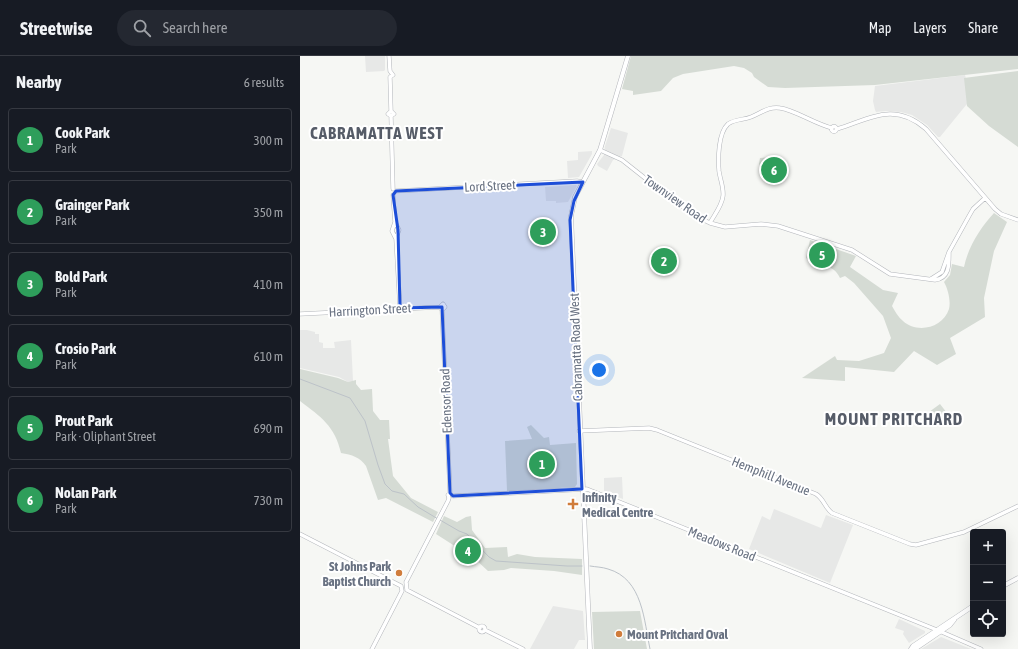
<!DOCTYPE html>
<meta charset="utf-8">
<style>
:root{--surface:#171b24;--page:#242831;--text:#f1f3f6;--muted:#9ea1a6;--line:#363941;--accent:#0f766e}
body{margin:0;font-family:"Asap Condensed",sans-serif;background:var(--page);color:var(--text)}
.controls{position:absolute;right:12px;bottom:12px;display:grid;overflow:hidden;border-radius:4px;box-shadow:0 4px 16px #0002}
.controls button{width:36px;height:36px;display:grid;place-items:center;padding:0;border:0;border-bottom:1px solid var(--line);background:var(--surface);color:var(--text);font:20px sans-serif}
.you{position:absolute;left:299px;top:314px;width:14px;height:14px;margin:-10px;border:3px solid #fff;border-radius:50%;background:#1a73e8;box-shadow:0 0 0 6px #1a73e833}
.badge{display:grid;place-items:center;width:26px;height:26px;border-radius:50%;background:var(--accent);color:#fff;font-size:13px;font-weight:700}
.pin{position:absolute;translate:-50% -50%;border:2px solid #fff;box-shadow:0 1px 4px #0006}
.list{margin:0;padding:0;list-style:none}
h2{display:flex;justify-content:space-between;align-items:center;height:52px;margin:0;padding:0 16px;font-size:17px}
h2 small{font-size:13px;font-weight:400;color:var(--muted)}
.list li{display:grid;grid-template-columns:26px 1fr auto;gap:12px;align-items:center;box-sizing:border-box;height:64px;margin:0 8px 8px;padding:0 8px;border:1px solid var(--line);border-radius:4px}
.list b{display:block;font-size:15px;white-space:nowrap}
.list p{margin:0;font-size:13px;white-space:nowrap;color:var(--muted)}
.list em{font-size:13px;font-style:normal;color:var(--muted)}
.icon{flex:none;width:22px;height:22px;fill:none;stroke:currentColor;stroke-width:2;stroke-linecap:round;stroke-linejoin:round}
.map{position:relative;flex:none;width:718px;height:593px;overflow:hidden}
header{display:flex;align-items:center;gap:24px;box-sizing:border-box;height:56px;padding:0 20px;background:var(--surface);border-bottom:1px solid var(--line)}
header strong{font-size:19px}
nav{display:flex;gap:22px;margin-inline-start:auto;font-size:14px}
.search{width:280px;height:36px;background:var(--page);display:flex;align-items:center;gap:10px;box-sizing:border-box;padding:0 14px;border-radius:22px;color:var(--muted);font-size:15px}
main{display:flex}
aside{flex:1;background:var(--surface)}
.map>svg:first-child{display:block}
</style>
<header>
<strong>Streetwise</strong>
<div class="search"><svg class="icon" aria-label="search" viewBox="0 0 24 24"><circle cx="10" cy="10" r="6"/><path d="M15 15l6 6"/></svg>Search here</div>
<nav><a>Map</a><a>Layers</a><a>Share</a></nav>
</header>
<main>
<aside>
<h2>Nearby<small>6 results</small></h2>
<ul class="list">
<li><span class="badge" style="background:#2e9e5b">1</span><div><b>Cook Park</b><p>Park</p></div><em>300 m</em></li>
<li><span class="badge" style="background:#2e9e5b">2</span><div><b>Grainger Park</b><p>Park</p></div><em>350 m</em></li>
<li><span class="badge" style="background:#2e9e5b">3</span><div><b>Bold Park</b><p>Park</p></div><em>410 m</em></li>
<li><span class="badge" style="background:#2e9e5b">4</span><div><b>Crosio Park</b><p>Park</p></div><em>610 m</em></li>
<li><span class="badge" style="background:#2e9e5b">5</span><div><b>Prout Park</b><p>Park · Oliphant Street</p></div><em>690 m</em></li>
<li><span class="badge" style="background:#2e9e5b">6</span><div><b>Nolan Park</b><p>Park</p></div><em>730 m</em></li>
</ul>
</aside>
<div class="map">
<svg width="718" height="593" viewBox="0 0 718 593">
<rect width="100%" height="100%" fill="#f6f7f4"/>
<path fill="#e7e8e7" d="M65,0H85V14L84,15L66,16Z
M665,19L671,43L640,81H638L627,69L612,59L601,56L585,55L576,56L575,54L573,45L575,30Z
M311,72L328,77L322,100L313,104L307,115L298,110L297,108L304,99L305,90Z
M292,95V98L279,121L268,122L267,105L278,104V96Z
M276,129L277,130L268,146L256,147V145H246L245,131Z
M0,272V274H7L15,276V278H19V286L23,287V292H35L34,286L51,284L53,325L48,326L39,321L0,312Z
M322,421L323,443L304,436V422Z
M474,453L521,472L526,459L553,469L530,527L449,493L462,460L470,464Z
M253,550L283,555L285,584H279L274,593H230Z
M599,563L625,575V577L609,587L603,578L604,575L595,572Z
M641,581L671,593H621Z"/>
<path fill="#d5dbd4" d="M331,0H718V13L575,29L485,32L468,31L454,21L452,17L444,12L434,10L383,18L373,22L361,35L333,39V35L322,33Z
M718,15V91L689,70L667,50L664,22Z
M475,101L484,110L482,117L470,120L459,108L460,102Z
M694,157L707,166L694,195L684,242L685,261L650,282L656,298L637,309L614,295L594,316L545,311V325L502,322L535,300L537,304L559,305L584,297L591,282L583,260L554,227L545,220L540,222C533,206 518,212 506,202L510,184L556,200L550,211L583,234L598,237L592,250C595,255 598,261 603,265C617,278 643,272 649,253C651,245 648,233 644,226L650,219L652,208L664,211C668,191 681,171 694,157Z
M249,168L250,184L237,185L236,169Z
M0,313L38,322L48,326L56,324V328L61,334L72,333L73,355L80,364H89L90,383H88L93,420L111,442L138,456L133,466L86,442L78,444L66,410C60,401 52,399 41,397C35,370 21,361 0,345Z
M640,348L647,357L648,366L634,369L629,356Z
M231,369L244,382L249,381L250,389L276,387L277,428L275,431L207,435L205,385L232,383L227,371Z
M144,460L157,466L166,461L171,460L172,474L185,492L207,491L208,501L217,498L235,501L282,503V519L254,515L211,512L204,514L188,515L175,503L136,478Z
M340,555L347,593H294L292,556Z"/>
<g fill="none" stroke-linecap="round" stroke-linejoin="round">
<path stroke="#bcc2c8" stroke-width="1" d="M0,323L50,342L65,365L78,409L85,428L92,435L104,438L118,451L138,463
M140,464L159,475L167,478L189,501L196,505L267,510H282
M290,510C296,511 302,511 308,513C343,523 344,565 350,593"/>
<defs>
<path id="secondary" d="M89,0L90,15L93,19L90,21L91,55L94,58L91,60
M91,55L88,58L91,60L93,133
M531.5 73a2.5 2.5 0 1 1 5 0a2.5 2.5 0 1 1-5 0Z
M537,73C570,63 594,45 626,73L695,153L701,158L718,164
M300,94L322,104L360,134L395,160L410,167L425,171L461,168L478,170L552,194L590,218L635,224C650,222 649,208 649,196
M96,135L277,125L283,126
M93,139L95,166L92,175L96,183L100,252
M95,166L99,174L96,182
M410,167C414,159 422,150 423,140C424,132 420,123 419,115C418,103 418,77 428,68C435,63 444,64 451,61C461,57 469,50 480,52C495,54 515,68 532,72
M631,223L642,216L649,196L669,160L673,153L685,142
M0,258L140,251L143,248L145,251L142,254
M279,375L349,372L357,374L516,438C524,443 525,452 532,457L610,488L616,489L664,476L718,450
M153,440L287,433L637,574L681,593
M0,478L101,530
M107,534L106,526L148,445L149,442L148,439L150,437L142,254L140,251
M107,534L180,572
M179 573a3 3 0 1 1 6 0a3 3 0 1 1-6 0Z
M185,574L223,593
M72,593L102,535L101,530"/>
<path id="primary" d="M703,530L718,522
M290,593L271,160L275,141L300,94L328,0
M611,593L613,590L673,550
M615,593L650,569L654,564"/>
</defs>
<use href="#secondary" stroke="#b3b6bb" stroke-width="4.5"/>
<use href="#primary" stroke="#b4b6bb" stroke-width="5"/>
<use href="#secondary" stroke="#fff" stroke-width="3.5"/>
<use href="#primary" stroke="#fff" stroke-width="4"/>
</g>
<path fill="#1d4ed8" fill-opacity="0.2" stroke="#1d4ed8" stroke-width="3" stroke-linejoin="round" d="M283,126L274,145L270,164L282,433L153,440L150,437L142,251L100,252L98,174L93,139L96,135Z"/>
<g fill="#d07c3b" stroke="#fff" stroke-width="1.5">
<path d="M271 442h4v4h4v4h-4v4h-4v-4h-4v-4h4z"/>
<circle cx="99" cy="517" r="4"/>
<circle cx="319" cy="578" r="4"/>
</g>
<g text-anchor="middle" dominant-baseline="central" stroke-width="4" stroke-linejoin="round" paint-order="stroke">
<g font-size="13" fill="#697282" stroke="#fff">
<text transform="translate(190 130) rotate(-3)">Lord Street</text>
<text transform="translate(375 143) rotate(35)">Townview Road</text>
<text transform="translate(70 254) rotate(-3)">Harrington Street</text>
<text transform="translate(276 291) rotate(-92)">Cabramatta Road West</text>
<text transform="translate(146 345) rotate(-92)">Edensor Road</text>
<text transform="translate(471 420) rotate(22)">Hemphill Avenue</text>
<text transform="translate(422 488) rotate(22)">Meadows Road</text>
</g>
<g font-size="13" font-weight="bold" fill="#697282" stroke="#fff" text-anchor="start">
<text x="282" y="441">Infinity<tspan x="282" dy="15">Medical Centre</tspan></text>
<text x="91" y="510" text-anchor="end">St Johns Park<tspan x="91" dy="15">Baptist Church</tspan></text>
<text x="327" y="578">Mount Pritchard Oval</text>
</g>
<g font-size="17" font-weight="bold" letter-spacing="1" fill="#565c68" stroke="#fff">
<text x="77" y="77">CABRAMATTA WEST</text>
<text x="594" y="363">MOUNT PRITCHARD</text>
</g>
</g>
</svg>
<div class="controls">
<button>+</button>
<button>−</button>
<button><svg class="icon" aria-label="locate" viewBox="0 0 24 24"><circle cx="12" cy="12" r="6"/><path d="M12 2v4M12 18v4M2 12h4M18 12h4"/></svg></button>
</div>
<div class="you"></div>
<div class="pin badge" style="left:242px;top:408px;background:#2e9e5b">1</div>
<div class="pin badge" style="left:364px;top:205px;background:#2e9e5b">2</div>
<div class="pin badge" style="left:243px;top:176px;background:#2e9e5b">3</div>
<div class="pin badge" style="left:168px;top:495px;background:#2e9e5b">4</div>
<div class="pin badge" style="left:522px;top:199px;background:#2e9e5b">5</div>
<div class="pin badge" style="left:474px;top:114px;background:#2e9e5b">6</div>
</div>
</main>
